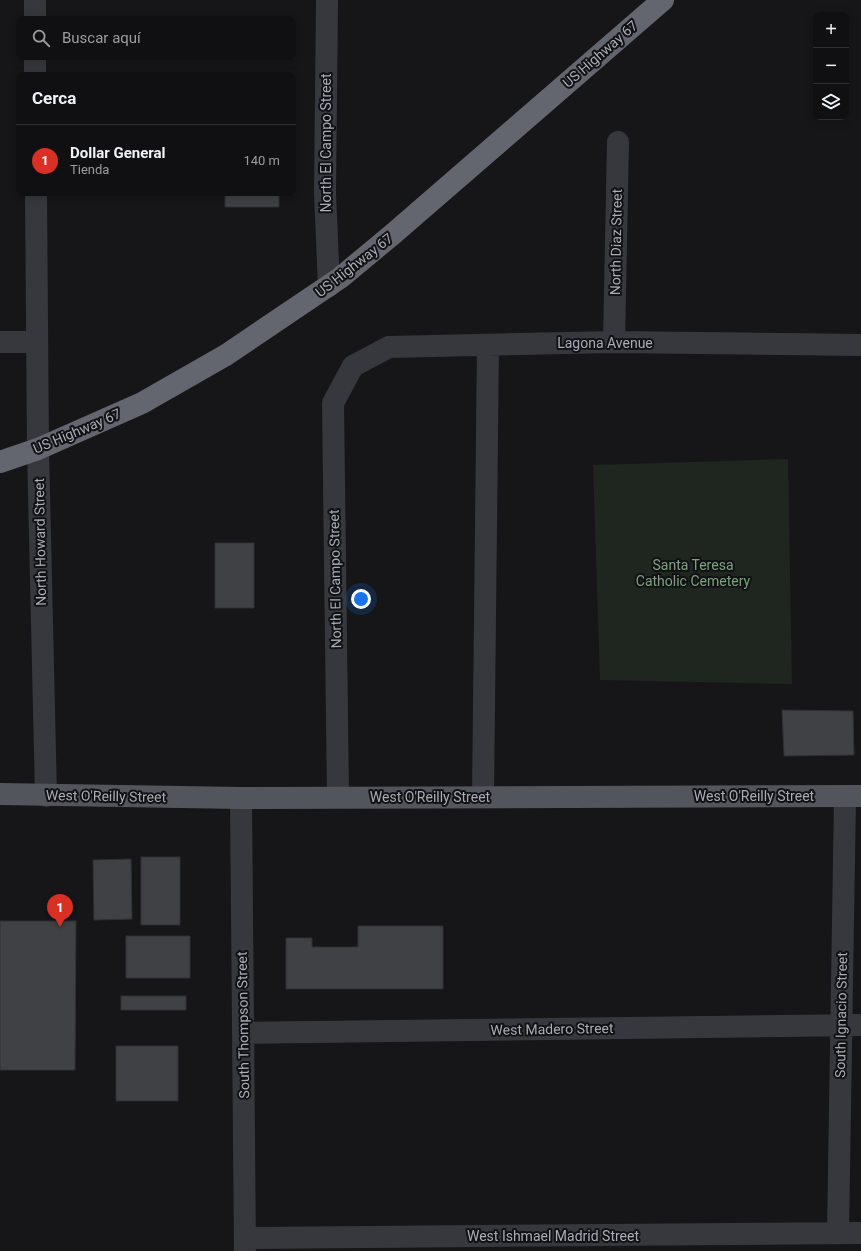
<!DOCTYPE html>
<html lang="es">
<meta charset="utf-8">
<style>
:root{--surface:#101012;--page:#1e1e20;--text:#f1f3f6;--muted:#9c9d9f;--line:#303032;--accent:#d93025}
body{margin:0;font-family:Roboto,sans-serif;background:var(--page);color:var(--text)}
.controls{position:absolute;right:12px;top:12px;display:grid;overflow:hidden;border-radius:8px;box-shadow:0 2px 10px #0003}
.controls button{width:36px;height:36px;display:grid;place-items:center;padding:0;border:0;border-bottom:1px solid var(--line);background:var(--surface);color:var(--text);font:20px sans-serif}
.you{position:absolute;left:361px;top:599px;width:14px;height:14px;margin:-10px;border:3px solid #fff;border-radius:50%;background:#1a73e8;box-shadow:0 0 0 6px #1a73e833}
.badge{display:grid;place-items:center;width:26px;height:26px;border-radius:50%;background:var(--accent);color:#fff;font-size:13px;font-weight:700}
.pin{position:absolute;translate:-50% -33px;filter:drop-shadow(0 1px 2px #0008)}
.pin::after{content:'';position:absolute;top:21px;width:14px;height:12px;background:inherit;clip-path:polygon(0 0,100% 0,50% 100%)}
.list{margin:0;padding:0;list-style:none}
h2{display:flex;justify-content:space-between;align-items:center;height:52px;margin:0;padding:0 16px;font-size:17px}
h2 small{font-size:13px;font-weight:400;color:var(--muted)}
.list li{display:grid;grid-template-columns:26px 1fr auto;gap:12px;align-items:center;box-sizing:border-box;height:72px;padding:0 16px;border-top:1px solid var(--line)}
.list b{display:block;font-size:15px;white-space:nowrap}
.list p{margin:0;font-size:13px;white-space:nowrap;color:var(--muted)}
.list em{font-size:13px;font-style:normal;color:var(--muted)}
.icon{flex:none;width:22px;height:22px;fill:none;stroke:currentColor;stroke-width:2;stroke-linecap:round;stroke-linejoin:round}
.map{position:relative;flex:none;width:861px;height:1251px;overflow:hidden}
.search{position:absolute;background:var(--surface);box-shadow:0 2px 10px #0003;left:16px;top:16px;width:280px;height:44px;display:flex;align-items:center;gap:10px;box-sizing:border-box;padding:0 14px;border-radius:8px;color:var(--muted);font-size:15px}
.panel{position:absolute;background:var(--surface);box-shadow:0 2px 10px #0003;left:16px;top:72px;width:280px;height:124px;border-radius:8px}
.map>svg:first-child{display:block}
</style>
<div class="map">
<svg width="861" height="1251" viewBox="0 0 861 1251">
<rect width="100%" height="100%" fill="#161618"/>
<path fill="#1e261f" d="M788,459L792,684L600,680L593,465Z"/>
<path fill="#404145" stroke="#303034" d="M225,193H279V207H225Z
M215,543H254V608H215Z
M782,710L853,711L854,755L784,756Z
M141,857H180V925H141Z
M131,859L132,919L94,920L93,860Z
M0,921H76L75,1070H0Z
M358,926H443V989H286V938H312V947H358Z
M126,936H190V978H126Z
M121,996H186V1010H121Z
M116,1046H178V1101H116Z"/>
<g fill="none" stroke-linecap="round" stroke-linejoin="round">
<path stroke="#37383d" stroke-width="22" d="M35,0V19
M327,0L325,193L329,286
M35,57V75
M36,193L38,449L46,796
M0,342H37
M614,342L618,142
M338,797L333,403L353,366L389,347L614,342L861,345
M483,797L488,345
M241,798L245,1251
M243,1033L861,1025
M838,1233L845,796
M245,1238L861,1233"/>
<path stroke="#53555c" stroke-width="22" d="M0,794L241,798L861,796"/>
<path stroke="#63666e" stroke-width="22" d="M0,462L38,449L142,403L226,355L340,278L393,234L663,0"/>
</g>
<g text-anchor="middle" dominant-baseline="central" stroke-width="4" stroke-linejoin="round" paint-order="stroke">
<g font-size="14" fill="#a8adb8" stroke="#111113">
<text transform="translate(600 54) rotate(-41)">US Highway 67</text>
<text transform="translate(326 143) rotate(-90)">North El Campo Street</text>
<text transform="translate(616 242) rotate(-89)">North Diaz Street</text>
<text transform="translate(354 265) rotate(-38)">US Highway 67</text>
<text x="605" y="343">Lagona Avenue</text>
<text transform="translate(77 431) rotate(-23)">US Highway 67</text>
<text transform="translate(40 542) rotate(-91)">North Howard Street</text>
<text transform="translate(335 579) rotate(-91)">North El Campo Street</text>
<text transform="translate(106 796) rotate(1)">West O'Reilly Street</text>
<text x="754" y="796">West O'Reilly Street</text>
<text x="430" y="797">West O'Reilly Street</text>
<text transform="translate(841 1015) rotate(-89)">South Ignacio Street</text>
<text transform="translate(243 1025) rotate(-91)">South Thompson Street</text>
<text transform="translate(552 1029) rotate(-1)">West Madero Street</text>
<text x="553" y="1236">West Ishmael Madrid Street</text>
</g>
<g font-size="14" fill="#7fa381" stroke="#111113">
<text x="693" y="565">Santa Teresa<tspan x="693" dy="16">Catholic Cemetery</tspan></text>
</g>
</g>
</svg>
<div class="controls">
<button>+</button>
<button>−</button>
<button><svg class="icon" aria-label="layers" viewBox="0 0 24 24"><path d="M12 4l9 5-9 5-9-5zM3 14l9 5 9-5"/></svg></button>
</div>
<div class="you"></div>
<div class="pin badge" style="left:60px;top:927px">1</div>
<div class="search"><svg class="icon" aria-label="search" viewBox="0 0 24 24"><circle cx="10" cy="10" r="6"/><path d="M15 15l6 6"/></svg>Buscar aquí</div>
<section class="panel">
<h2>Cerca<small></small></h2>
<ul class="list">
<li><span class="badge">1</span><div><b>Dollar General</b><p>Tienda</p></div><em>140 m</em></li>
</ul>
</section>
</div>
